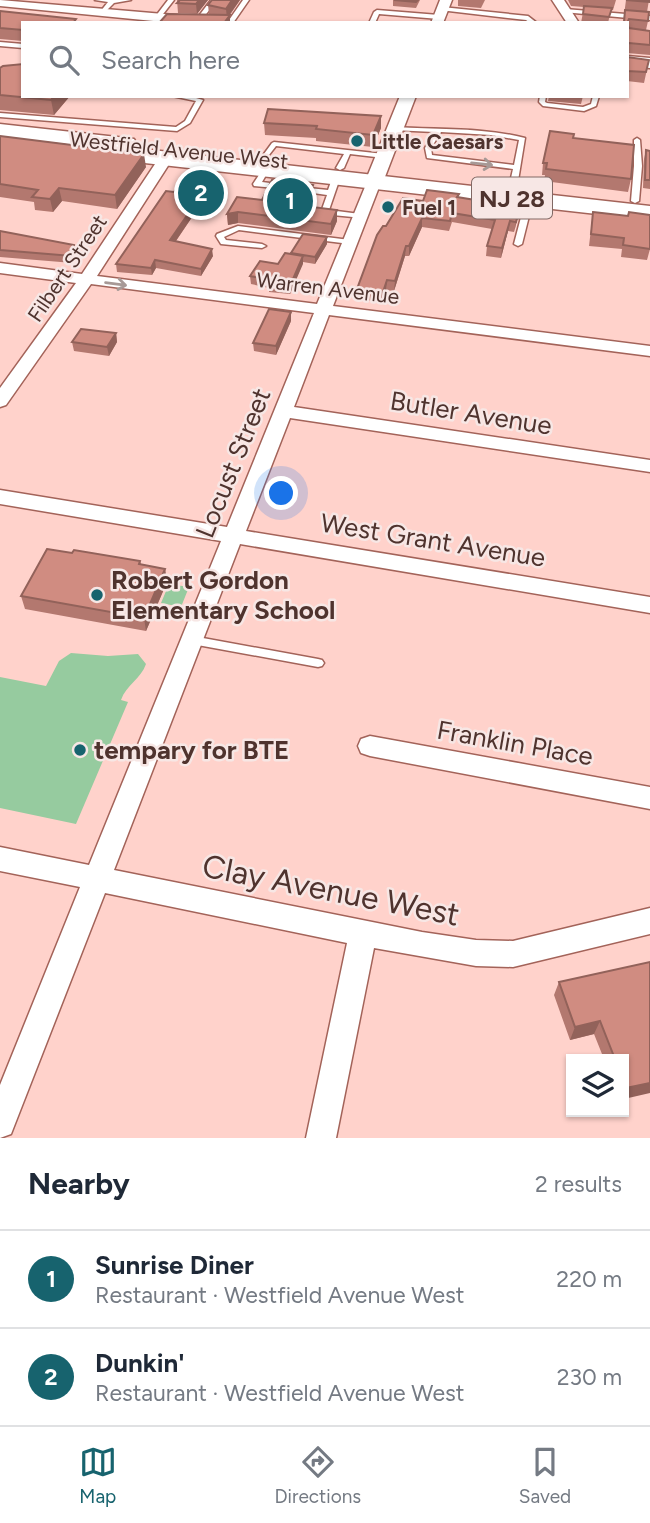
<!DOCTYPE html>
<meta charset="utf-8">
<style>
:root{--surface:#fff;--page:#f6f6f7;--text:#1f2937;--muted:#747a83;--line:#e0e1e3;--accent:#17636e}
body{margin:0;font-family:Figtree,sans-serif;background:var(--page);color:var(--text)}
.controls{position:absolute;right:21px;bottom:21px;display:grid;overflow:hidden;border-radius:0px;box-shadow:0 2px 5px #0004}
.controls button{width:63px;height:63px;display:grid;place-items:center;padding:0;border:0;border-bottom:2px solid var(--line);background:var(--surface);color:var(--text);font:35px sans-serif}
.you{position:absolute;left:282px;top:494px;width:24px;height:24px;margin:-18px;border:5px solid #fff;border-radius:50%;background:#1a73e8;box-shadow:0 0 0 10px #1a73e833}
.badge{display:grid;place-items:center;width:46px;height:46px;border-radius:50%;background:var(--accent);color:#fff;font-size:23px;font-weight:700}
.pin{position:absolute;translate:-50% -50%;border:4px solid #fff;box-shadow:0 2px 7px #0006}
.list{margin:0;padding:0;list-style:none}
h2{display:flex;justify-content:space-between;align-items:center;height:91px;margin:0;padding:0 28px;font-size:30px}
h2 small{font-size:23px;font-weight:400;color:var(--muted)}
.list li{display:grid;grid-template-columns:46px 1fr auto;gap:21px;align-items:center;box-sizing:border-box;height:98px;padding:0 28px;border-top:2px solid var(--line)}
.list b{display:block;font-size:26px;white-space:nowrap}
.list p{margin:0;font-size:23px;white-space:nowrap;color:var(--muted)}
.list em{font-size:23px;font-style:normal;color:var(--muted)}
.icon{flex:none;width:38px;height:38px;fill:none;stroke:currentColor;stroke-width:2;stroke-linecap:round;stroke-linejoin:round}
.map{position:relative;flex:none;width:650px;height:1138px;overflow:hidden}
.search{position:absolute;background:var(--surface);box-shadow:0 2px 5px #0004;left:21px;right:21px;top:21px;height:77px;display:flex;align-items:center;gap:18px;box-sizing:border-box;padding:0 24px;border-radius:0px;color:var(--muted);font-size:26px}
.sheet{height:287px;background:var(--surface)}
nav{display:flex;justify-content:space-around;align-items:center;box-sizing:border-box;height:98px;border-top:2px solid var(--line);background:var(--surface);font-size:19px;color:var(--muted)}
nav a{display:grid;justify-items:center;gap:4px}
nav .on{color:var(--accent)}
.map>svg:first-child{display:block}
</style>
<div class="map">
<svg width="650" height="1138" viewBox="0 0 650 1138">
<rect width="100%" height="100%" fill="#ffd2cb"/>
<path fill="#96cb9f" d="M169,584L189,587L181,607L161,603Z
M71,653L108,656L138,654L146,664C141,679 126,685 121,700L128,702L76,824L0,808V677L46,686L59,661Z"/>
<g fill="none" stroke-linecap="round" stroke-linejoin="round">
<defs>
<path id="service" d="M95,0H131L114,3L103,14L100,12L108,2Z
M168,0H174L160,18H156L155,17Z
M211,0H217L200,22H196L195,21Z
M243,0H249L233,23H227Z
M442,7L528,16L537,23H530L526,20L440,10L439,9Z
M565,9L650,16V20L563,12V10Z
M377,10L439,15L442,17L439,19L379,14L375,23H369L374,12Z
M0,42L23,44V48L0,46Z
M172,96H189L203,100L190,123L177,131L0,117V113L176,127L185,121L196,101Z
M540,96H546L545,102L547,103L583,107L591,104L593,96H599L596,106L584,111L543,106L539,102Z
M395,127C439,130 482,127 525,138L517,187L513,189L509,187L513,169L427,158L425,148L434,132L393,130V128ZM441,132L491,135L519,140L514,165L432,155L431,148Z
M637,138L640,140L642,166L639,201L635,203L631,201L634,166V140Z
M274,142L384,154L387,156L384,158L350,154L344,168L340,170L336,168L344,154L276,146L265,160H261V158L272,143Z
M265,168L269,170L262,182L286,185V189L254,186L253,184L263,169Z
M333,176L340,178L329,210L360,214H363V218L322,214L321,212L327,195L299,191L295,189L299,187L328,190Z
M526,198L533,200L522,244L518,246L514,244Z
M238,226L350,240L354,242L350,244L239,230L224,237L226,240L262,244L266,246L262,248L221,244L216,236L217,234Z
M192,636L318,659L322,660L324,663L322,666L318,667L192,644L188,643L186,640L188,637Z"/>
<path id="minor" d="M440,0H452L443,23H431Z
M552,0H564L579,23H567Z
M166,154L173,158L97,276L317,304L367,182L374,178L381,182L333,306L650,346V356L329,315L294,407L650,460V472L290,418L246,531L650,597V613L240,544L114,870L422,932L476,940L513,941L650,908V934L513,967L476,966L374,948L336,1138H306L347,943L105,893L11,1134L0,1138V1085L80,887L0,871V847L89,865L221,541L0,504V490L227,527L314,313L91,284L6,405L0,407V388L76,283L0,273V263L82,274L161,155Z
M370,736L650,787V809L370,756L361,753L358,746L361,739Z"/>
<path id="tertiary" d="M0,0L222,19L229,23H174L0,6Z
M627,56L650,58V68L627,66Z
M400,96H416L383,182L380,186H368L365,182Z"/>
<path id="primary" d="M0,124L126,138L134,139L137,144L134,148L650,206V220L100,158L92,156L89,151L92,147L0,136Z"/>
</defs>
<use href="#service" stroke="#a36359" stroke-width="3"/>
<use href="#minor" stroke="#a36359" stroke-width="3"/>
<use href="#tertiary" stroke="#a36359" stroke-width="3"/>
<use href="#primary" stroke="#a36359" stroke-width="3"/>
<use href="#service" fill="#fff" fill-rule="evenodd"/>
<use href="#minor" fill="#fff" fill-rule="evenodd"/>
<use href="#tertiary" fill="#fff" fill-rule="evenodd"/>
<use href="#primary" fill="#fff" fill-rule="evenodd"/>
</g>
<path fill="#b3786f" d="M177,0H208L197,14L178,13Z
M240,0L230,15L209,14L208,5Z
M393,0H420L416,8L393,6Z
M458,0H485L481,8L458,6Z
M568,0H616L613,10H611L608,23H581L584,7L571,6Z
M626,0H649L647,12L648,21L646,30L650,31V55L627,53V23H623Z
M0,11L23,23V41L0,39Z
M627,57L649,60L644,83L627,81Z
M0,68L23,96H70L54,115L0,110Z
M549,96H583L581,104L548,101Z
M264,123L381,128L373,147L316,141V138L265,135Z
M0,136L146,167L117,209L62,201L53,212L35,210L34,202L0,197Z
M573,138L631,179L628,192L544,181L545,175H542L543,163Z
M646,150L650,151V189L643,188L644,159Z
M210,182L211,189L176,241L213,256L201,276L156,268L152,275L117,272L116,264L174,192Z
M313,185L314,197L309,206L337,210V221L331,235L238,223L228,225L227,214L262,200Z
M458,198L520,209L514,232L508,231L501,258L486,256L487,246L492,229L452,222L449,231L422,227L409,256H405L394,291L386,290L382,302L357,299V289L386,226L423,201Z
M593,212L650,249L647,260L621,257L622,249L589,246Z
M0,231L75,252L73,263L0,257Z
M327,244L315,264L303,262L290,294L269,292V288L251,284L250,276L278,264L291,254Z
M291,321L276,355L254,351L253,343Z
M116,333L117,342L109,356L74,351L72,342Z
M72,553L140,561L141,564L165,569L167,582L146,631L25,609L21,596Z
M650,962L624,1099V1059H604L594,1034L570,1040L554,995L559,982Z"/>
<path fill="#92625a" d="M199,0H208L197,14L196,4Z
M232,0H240L227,18L230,15V23H224L227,19L226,9Z
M54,96H70L54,115L51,100Z
M381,116V128L373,147V135Z
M144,154L146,167L117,209L115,195Z
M210,182L211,189L171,248L170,240Z
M313,185L314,197L304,217V206Z
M59,188L62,201L53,212L50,199Z
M522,199L520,209L514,232L516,222Z
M337,210V221L331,235V224Z
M238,212V223L228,225L227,214Z
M422,218V227L409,256V246Z
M510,221L508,231L501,258L502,248Z
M327,237V244L315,264V257Z
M74,245L75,252L73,263L72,256Z
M406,246L405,256L394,291L395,281Z
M212,249L213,256L201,276V269Z
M303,256V264L290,294V286Z
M155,260L156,268L152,275L151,268Z
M387,280L386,290L382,302L383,292Z
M291,312V321L276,355V346Z
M116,333L117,342L109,356L107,347Z
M165,569L167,582L146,631L144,618Z
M600,1021L594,1034L570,1040L575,1027Z
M650,1083V1093L624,1099V1092L626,1088Z"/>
<path fill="#d08c81" stroke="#92625a" stroke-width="2" d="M180,0H199L196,4L177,3Z
M212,0H232L226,9L208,5Z
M394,0H418L416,2Z
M626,0H649V2Z
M584,6L612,8L609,17L583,14Z
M625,10L649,12L648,21L629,19L627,23H624Z
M0,11L76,19L73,23H23V30L0,28Z
M167,14L230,15L224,23H159Z
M627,24L629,28L650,31V45L629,43L627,45Z
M627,57L649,60L646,72L627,71Z
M23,64V96H54L51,100L0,95V68L3,66Z
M268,109L381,116L373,135L316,129L317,126L264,123Z
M550,131L574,134L573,138L634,145L631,179L546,169L547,163H543Z
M0,136L144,154L115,195L59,188L50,199L32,197L38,190L0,184Z
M646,150L650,151V180H645Z
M186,179L210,182L170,240L212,249L201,269L155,260L151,268L116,264L166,191L174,192Z
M272,180L313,185L304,206L337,210L331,224L238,212L227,214L237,197L262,200Z
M427,190L459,194L457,197L500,204L502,197L522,199L516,222L510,221L502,248L487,246L495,220L452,213L450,221L422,218L409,246H406L395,281L387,280L383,292L357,289L377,235L383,226H386L403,198L423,201Z
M593,212L628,216L629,212L650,215V249L623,245L624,238L591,234Z
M0,231L74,245L72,256L0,250Z
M303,234L327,237L315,257L291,253Z
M285,253L303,256L290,286L269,284L271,280L250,276L260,261L278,264Z
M269,309L291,312L276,346L253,343Z
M81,329L116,333L107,347L72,342Z
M47,549L72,553L74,550L140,561L139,564L165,569L144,618L21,596Z
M650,962V1083L626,1088L624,1082V1059H615L600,1021L575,1027L559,982Z"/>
<defs><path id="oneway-shaft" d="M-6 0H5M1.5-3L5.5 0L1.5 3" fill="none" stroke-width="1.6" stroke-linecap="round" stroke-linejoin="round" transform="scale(1.75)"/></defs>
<g stroke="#a79996">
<use href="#oneway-shaft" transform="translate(482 164) rotate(6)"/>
<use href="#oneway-shaft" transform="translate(116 284) rotate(7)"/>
</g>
<g fill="#17636e" stroke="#f7e7e5" stroke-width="2.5">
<circle cx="357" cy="141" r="7"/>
<circle cx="388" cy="207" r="7"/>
<circle cx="97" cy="595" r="7"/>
<circle cx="80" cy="750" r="7"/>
</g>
<g text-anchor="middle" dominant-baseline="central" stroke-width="5" stroke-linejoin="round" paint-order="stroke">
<g font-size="21" font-weight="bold" fill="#4f332e" stroke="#f7e7e5" text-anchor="start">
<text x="371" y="141">Little Caesars</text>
<text x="402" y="207">Fuel 1</text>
</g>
<g font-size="21" fill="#4f332e" stroke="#f7e7e5">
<text transform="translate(179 150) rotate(6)">Westfield Avenue West</text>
<text transform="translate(67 268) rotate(-56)">Filbert Street</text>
<text transform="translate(328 288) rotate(7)">Warren Avenue</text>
</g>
<rect fill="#f7e7e5" stroke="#816965" stroke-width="2" x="472" y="177.5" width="80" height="41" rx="5"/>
<g font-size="24" font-weight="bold" fill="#4f332e">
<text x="512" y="198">NJ 28</text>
</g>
<g font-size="26" fill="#4f332e" stroke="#f7e7e5">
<text transform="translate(471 413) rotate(9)">Butler Avenue</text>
<text transform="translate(233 463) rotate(-68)">Locust Street</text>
<text transform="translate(433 540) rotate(9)">West Grant Avenue</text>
<text transform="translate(515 743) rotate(10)">Franklin Place</text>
</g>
<g font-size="26" font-weight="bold" fill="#4f332e" stroke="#f7e7e5" text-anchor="start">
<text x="111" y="580">Robert Gordon<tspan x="111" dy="30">Elementary School</tspan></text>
<text x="94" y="750">tempary for BTE</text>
</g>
<g font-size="32" fill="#4f332e" stroke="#f7e7e5">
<text transform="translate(331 890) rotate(11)">Clay Avenue West</text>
</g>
</g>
</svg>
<div class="controls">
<button><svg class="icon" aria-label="layers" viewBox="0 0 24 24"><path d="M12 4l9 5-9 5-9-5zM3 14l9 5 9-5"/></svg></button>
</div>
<div class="you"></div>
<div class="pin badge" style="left:290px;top:201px">1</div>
<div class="pin badge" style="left:201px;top:193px">2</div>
<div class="search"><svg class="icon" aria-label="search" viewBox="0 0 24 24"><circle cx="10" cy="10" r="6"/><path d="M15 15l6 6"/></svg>Search here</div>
</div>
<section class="sheet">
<h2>Nearby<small>2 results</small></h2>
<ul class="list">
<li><span class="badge">1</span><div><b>Sunrise Diner</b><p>Restaurant · Westfield Avenue West</p></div><em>220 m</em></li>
<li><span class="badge">2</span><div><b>Dunkin'</b><p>Restaurant · Westfield Avenue West</p></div><em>230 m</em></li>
</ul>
</section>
<nav>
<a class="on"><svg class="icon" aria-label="map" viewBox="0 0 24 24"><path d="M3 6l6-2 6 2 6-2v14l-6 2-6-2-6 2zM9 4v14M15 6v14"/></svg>Map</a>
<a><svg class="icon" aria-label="directions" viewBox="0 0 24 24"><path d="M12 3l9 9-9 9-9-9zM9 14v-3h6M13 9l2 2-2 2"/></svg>Directions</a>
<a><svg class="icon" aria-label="saved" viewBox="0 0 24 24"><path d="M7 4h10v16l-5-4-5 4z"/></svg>Saved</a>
</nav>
